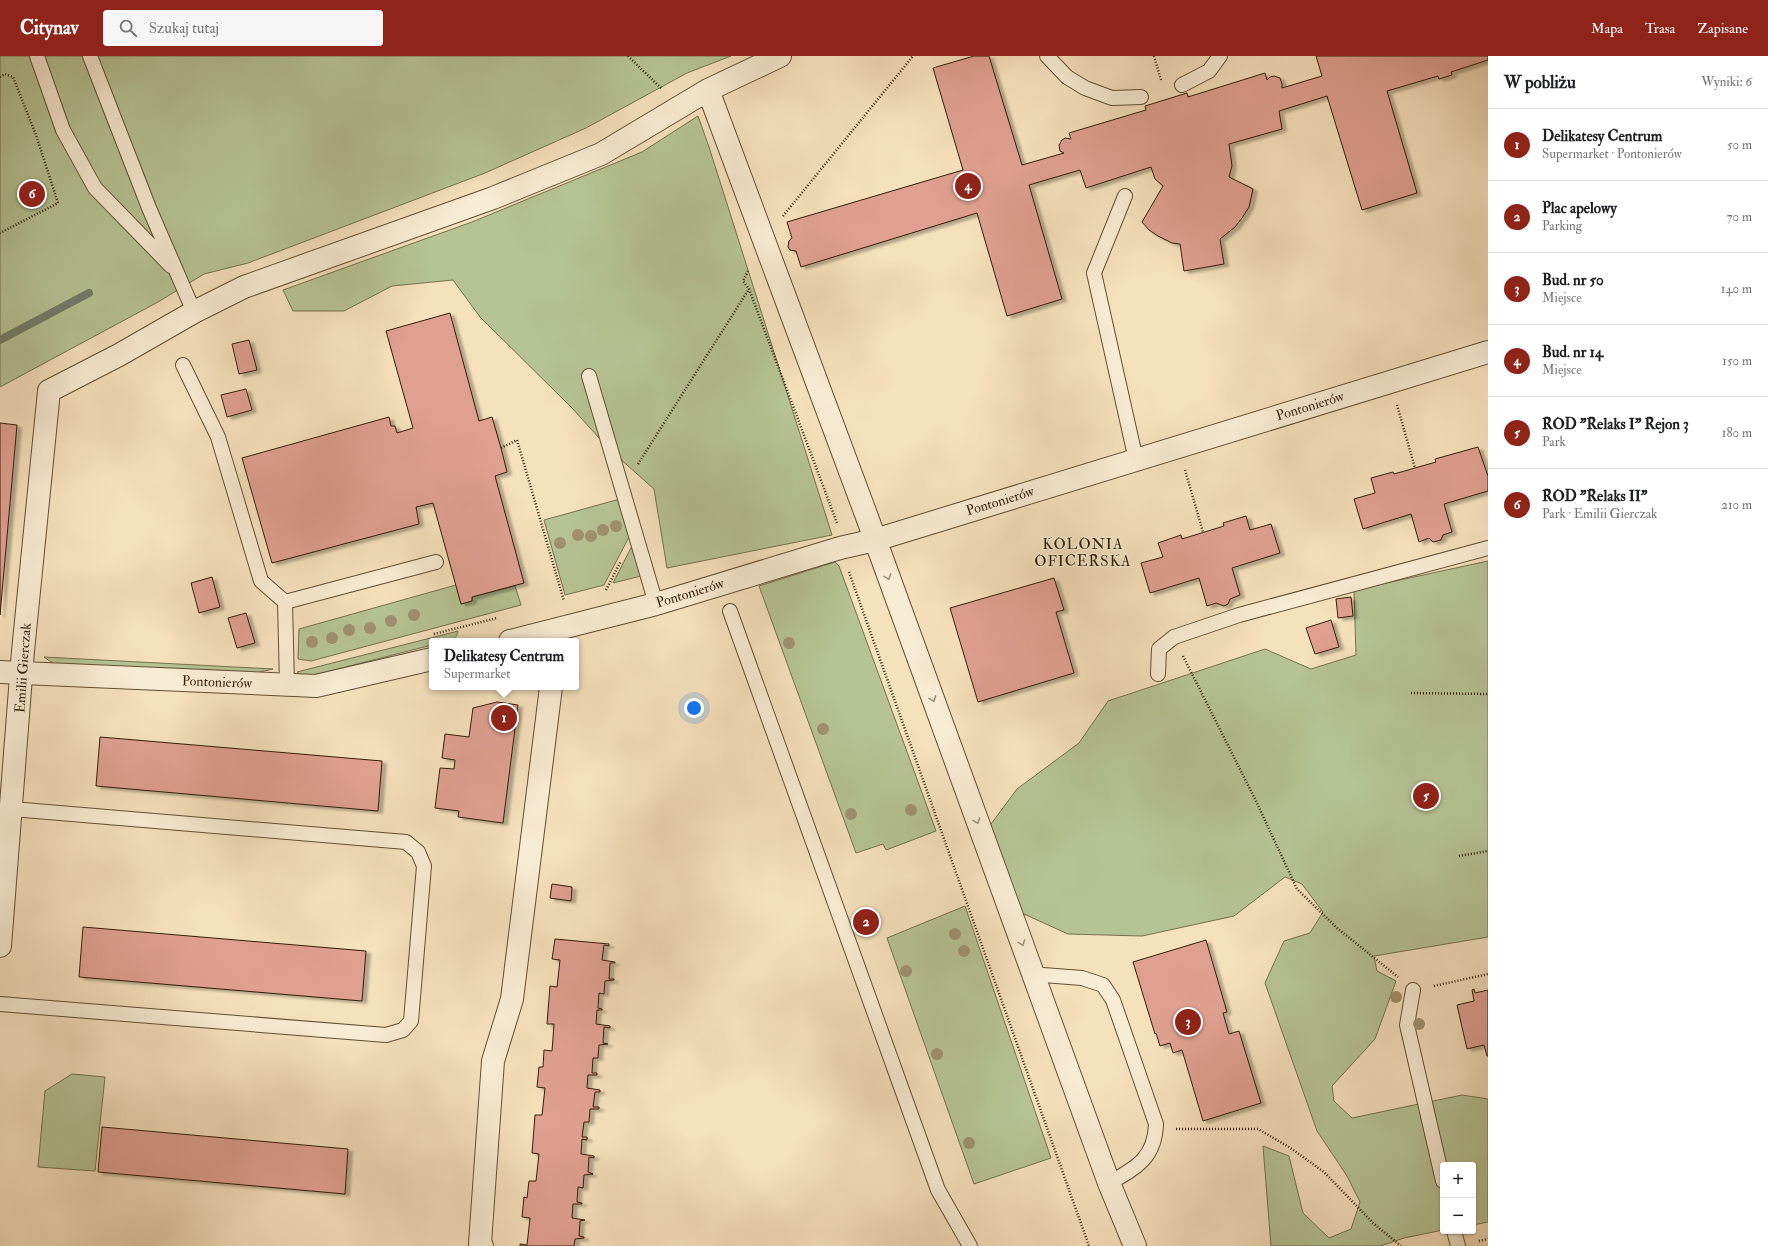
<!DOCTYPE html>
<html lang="pl">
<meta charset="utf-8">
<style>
:root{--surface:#fff;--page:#f6f6f6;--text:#202124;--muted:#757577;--line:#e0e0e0;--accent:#8f2418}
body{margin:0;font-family:"IM FELL Double Pica",serif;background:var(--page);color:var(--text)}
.controls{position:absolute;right:12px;bottom:12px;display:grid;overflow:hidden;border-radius:4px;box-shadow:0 1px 3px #0004}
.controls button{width:36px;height:36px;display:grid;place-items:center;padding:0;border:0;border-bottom:1px solid var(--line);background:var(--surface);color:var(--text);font:20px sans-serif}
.you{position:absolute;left:694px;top:652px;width:14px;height:14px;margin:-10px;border:3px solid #fff;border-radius:50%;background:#1a73e8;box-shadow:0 0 0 6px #1a73e833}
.badge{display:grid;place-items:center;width:26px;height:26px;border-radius:50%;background:var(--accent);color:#fff;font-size:13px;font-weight:700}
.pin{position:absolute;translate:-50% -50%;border:2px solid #fff;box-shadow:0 1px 4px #0006}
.popup{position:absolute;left:429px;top:582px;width:150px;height:52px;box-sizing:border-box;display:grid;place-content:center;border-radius:4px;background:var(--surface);filter:drop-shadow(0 1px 3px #0005);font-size:13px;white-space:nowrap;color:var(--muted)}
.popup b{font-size:15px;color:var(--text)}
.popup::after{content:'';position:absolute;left:50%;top:100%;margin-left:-8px;border:8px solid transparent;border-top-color:var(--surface)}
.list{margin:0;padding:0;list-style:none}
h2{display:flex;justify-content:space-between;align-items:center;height:52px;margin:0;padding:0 16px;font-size:17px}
h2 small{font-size:13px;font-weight:400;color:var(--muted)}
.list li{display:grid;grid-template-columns:26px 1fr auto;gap:12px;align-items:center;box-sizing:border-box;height:72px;padding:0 16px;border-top:1px solid var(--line)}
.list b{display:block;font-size:15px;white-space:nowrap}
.list p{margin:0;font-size:13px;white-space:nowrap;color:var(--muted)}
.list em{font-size:13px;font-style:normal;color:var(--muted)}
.icon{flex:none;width:22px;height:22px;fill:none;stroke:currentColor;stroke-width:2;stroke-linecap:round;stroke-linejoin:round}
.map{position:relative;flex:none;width:1488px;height:1190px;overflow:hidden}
header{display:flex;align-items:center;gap:24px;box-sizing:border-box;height:56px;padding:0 20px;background:var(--accent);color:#fff}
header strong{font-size:19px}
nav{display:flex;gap:22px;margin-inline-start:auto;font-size:14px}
.search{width:280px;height:36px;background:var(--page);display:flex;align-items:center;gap:10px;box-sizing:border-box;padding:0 14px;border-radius:4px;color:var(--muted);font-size:15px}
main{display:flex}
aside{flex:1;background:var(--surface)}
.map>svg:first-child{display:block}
</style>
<header>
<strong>Citynav</strong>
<div class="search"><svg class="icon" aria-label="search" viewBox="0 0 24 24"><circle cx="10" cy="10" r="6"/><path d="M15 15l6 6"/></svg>Szukaj tutaj</div>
<nav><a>Mapa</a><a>Trasa</a><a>Zapisane</a></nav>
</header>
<main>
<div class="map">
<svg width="1488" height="1190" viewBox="0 0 1488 1190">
<defs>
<filter id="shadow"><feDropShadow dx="4.5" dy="2.5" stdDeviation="1" flood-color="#0004"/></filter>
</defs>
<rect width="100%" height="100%" fill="#f6e1bd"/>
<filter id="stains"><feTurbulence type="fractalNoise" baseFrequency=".005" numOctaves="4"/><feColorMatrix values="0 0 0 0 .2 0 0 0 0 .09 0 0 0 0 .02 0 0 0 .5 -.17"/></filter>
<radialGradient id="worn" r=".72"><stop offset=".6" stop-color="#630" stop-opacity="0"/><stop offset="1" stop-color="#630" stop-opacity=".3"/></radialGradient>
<path fill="#b6c495" stroke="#74714e" d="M0,0H731L687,17L586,72L485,117L248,207L204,218L158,246L0,331Z
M698,60L709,91L832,479L667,512L654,433L609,393L572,352L480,261L453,224L392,230L344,255H293L283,234L472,166L642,96Z
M620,443L630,479L604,529L565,539L544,464Z
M633,488L641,520L613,527Z
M1488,505V881L1374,900L1377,915L1396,925L1375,983L1332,1030L1334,1045L1352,1062L1462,1039L1488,1043V1166L1473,1169V1109H1443V1174L1404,1182L1380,1190H1271L1263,1090L1289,1100L1303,1157L1329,1182L1351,1173L1360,1146L1347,1120L1317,1075L1265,927L1284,885L1310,877L1323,856L1302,828L1285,821L1234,860L1142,880L1068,878L1024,858L1016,893L988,772L1017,733L1079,687L1108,645L1265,593L1311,613L1356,599L1354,534Z
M835,506L839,510L936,775L886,794L883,788L856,797L759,530Z
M456,529L461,548L472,545V541L515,530L521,549L311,605L298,603L299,573Z
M458,575C456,588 443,585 432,585V589L314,619H301L297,616Z
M44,601L273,613L251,618L54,608Z
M965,850L1051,1102L974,1128L887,882Z
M72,1018L105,1021L95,1115L38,1111L45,1035Z"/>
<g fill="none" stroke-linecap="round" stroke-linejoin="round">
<path stroke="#727d6e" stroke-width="8" d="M0,284L89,237"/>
</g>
<path fill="#e0a091" stroke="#321e06" filter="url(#shadow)" d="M974,0H989L1022,109L1064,97L1060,95L1059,89L1062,84L1065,82L1071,83L1069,77L1146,54L1145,50L1187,37L1188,41L1265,17L1267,24L1270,21L1274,20L1280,22L1282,28V32L1322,20L1316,0H1488V4L1451,16L1452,19L1439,23L1438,20L1387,35L1417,137L1362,154L1327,40L1279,55L1282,73L1229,88L1232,110L1229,121L1253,133L1249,151L1242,162L1235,171L1220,183L1224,208L1184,215L1180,188L1172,187L1158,180L1149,174L1142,166L1163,130L1155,123L1151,111L1086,132L1080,114L1029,129L1062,243L1007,260L977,157L801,211L796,195L790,194L788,191L789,185L792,182L787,166L963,114L933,12Z
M450,257L479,365L492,361L501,392L507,416L495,420L524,527L472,541V545L461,548L433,447L416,451L419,468L272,507L242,402L389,361L391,370H395L397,377L413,372L386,275Z
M249,284L257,314L239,318L232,288Z
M246,333L252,354L227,361L221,339Z
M0,367L17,369L0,559Z
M1478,391L1488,420V435L1444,448L1452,476L1443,479L1441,484L1433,486L1429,482L1419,486L1411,458L1363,473L1354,443L1375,437L1371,422L1393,416L1394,418L1436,406L1435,403Z
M1246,460L1250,474L1271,468L1280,497L1232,512L1240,539L1230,543L1228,548L1224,550L1216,547L1207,550L1199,522L1150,537L1141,507L1163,501L1158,487L1181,479L1182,483L1224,470L1223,467Z
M212,521L220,551L199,557L191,527Z
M1054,522L1064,554L1056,556L1074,617L978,646L950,552Z
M1351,541L1353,560L1338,562L1336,543Z
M246,557L255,587L237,592L228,562Z
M1331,564L1339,591L1315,598L1306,572Z
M497,646L518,649L503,767L458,761L459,755L435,752L440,712L454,713L455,704L442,702L445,678L469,681L473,652Z
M100,681L382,705L378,755L96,730Z
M552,828L572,831L571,845L550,842Z
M83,871L366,895L362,945L79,921Z
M555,883L609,888V890L604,889L602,904L615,906V907H610L609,923H614V924L605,925L604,938L599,937L598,952L602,953V954H597L596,968L610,970V972L604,971L603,987L608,988L599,989L598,1002H593L592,1017H597V1019H588L587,1032L600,1034V1036H595L593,1051H599V1053H590L589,1066H584L582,1081H587V1084L582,1083L581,1098L594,1100V1102L589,1101L588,1116L593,1118L584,1119L583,1132L578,1131L577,1146L582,1147V1148H573L572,1162L585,1164L580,1165L579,1180L584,1181V1182L575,1183L574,1190H520V1188L527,1189L530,1162L522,1161L524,1141L527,1142L529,1125H536L539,1098L532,1097L535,1059H542L545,1032L537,1031L539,1011H543L544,994L552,995L554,968H547L550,930L557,931L560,904L552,903Z
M1206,884L1227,956L1223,957L1229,978L1239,975L1261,1047L1203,1065L1182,994L1173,997L1170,987L1160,990L1156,977L1155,978L1133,906Z
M1474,933L1475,937L1488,934V1000H1487L1484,989L1467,993L1457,949L1474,945L1472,934Z
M102,1071L348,1093L345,1138L98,1116Z"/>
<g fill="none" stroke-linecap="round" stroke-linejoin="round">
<defs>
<path id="service" d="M37,0L63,74L95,132L171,210
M90,0L149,152L194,256
M1047,0L1067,21L1085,32L1112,42L1141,41
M1182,29L1209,15L1220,0
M1125,140L1094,217L1136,404
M183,309L218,381L261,525L285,546
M589,320L656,548
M730,555L938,1134L970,1190
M1158,618L1159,593L1174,581L1239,559L1488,492
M287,629L285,546L436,506
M1035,923L1043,919L1082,922L1103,929L1113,944L1156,1068C1155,1102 1136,1112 1109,1127
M1413,934L1407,969L1443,1125
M0,948L386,979L403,974L411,965L424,810L418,796L406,786L12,753
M1454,1175L1458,1190"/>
<path id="minor" d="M708,34L867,461L1109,1127L1135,1190
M510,585L656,548L840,492L875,484L1488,296
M0,616L316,630L432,603
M0,890L23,595L49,335L119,299L194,256L244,231L493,142L601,98L708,34L780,0
M482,1190L480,1187L493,1005L512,943L551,631"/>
</defs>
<use href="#service" stroke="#634f34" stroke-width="16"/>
<use href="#minor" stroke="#634f34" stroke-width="24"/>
<path stroke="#321e06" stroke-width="2.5" stroke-dasharray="1 2" stroke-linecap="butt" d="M628,0L662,33
M1154,0L1161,24
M0,21L5,18L13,21L36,79L58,147L0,177
M783,160L913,0
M748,215L743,225L749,233L837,467
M1397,349L1415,412
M501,392L517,384L564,545
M638,408L749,233
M1185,414L1203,476
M849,516L1089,1190
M606,534L621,505
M434,578L497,562
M1183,600L1255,743L1297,833L1337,872L1398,921
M1411,637L1488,638
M1459,800L1488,795
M1434,930L1488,918
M1176,1073H1258L1289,1091L1324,1116L1373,1167L1401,1190
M1479,1185L1488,1183"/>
<use href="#service" stroke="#f9ecd4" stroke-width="14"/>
<use href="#minor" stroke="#f9ecd4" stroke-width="22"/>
</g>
<g fill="#a09170">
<circle cx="616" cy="470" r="6"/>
<circle cx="603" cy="474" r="6"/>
<circle cx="578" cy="479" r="6"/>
<circle cx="591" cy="480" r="6"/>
<circle cx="560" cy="487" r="6"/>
<circle cx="414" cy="559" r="6"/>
<circle cx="391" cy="565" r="6"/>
<circle cx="370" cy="572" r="6"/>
<circle cx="349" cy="574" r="6"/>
<circle cx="332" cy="582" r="6"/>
<circle cx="312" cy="586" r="6"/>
<circle cx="789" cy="587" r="6"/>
<circle cx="823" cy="673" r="6"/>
<circle cx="911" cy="754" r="6"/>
<circle cx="851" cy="758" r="6"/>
<circle cx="955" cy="878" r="6"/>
<circle cx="964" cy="895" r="6"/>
<circle cx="906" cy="915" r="6"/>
<circle cx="1396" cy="941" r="6"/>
<circle cx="1419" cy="968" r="6"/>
<circle cx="937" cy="998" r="6"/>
<circle cx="969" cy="1087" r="6"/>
</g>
<defs><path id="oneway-chevron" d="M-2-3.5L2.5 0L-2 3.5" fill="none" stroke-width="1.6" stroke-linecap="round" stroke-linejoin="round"/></defs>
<g stroke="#9f8f77">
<use href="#oneway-chevron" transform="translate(888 521) rotate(70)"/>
<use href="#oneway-chevron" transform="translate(933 643) rotate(70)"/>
<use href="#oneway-chevron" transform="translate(977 765) rotate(70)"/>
<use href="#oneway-chevron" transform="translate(1022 887) rotate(70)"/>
</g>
<g text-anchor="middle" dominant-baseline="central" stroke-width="3" stroke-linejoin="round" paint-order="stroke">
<g font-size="14" fill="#321e06" stroke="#f9ecd4">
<text transform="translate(1310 350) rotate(-17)">Pontonierów</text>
<text transform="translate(1000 445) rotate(-17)">Pontonierów</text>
<text transform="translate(690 537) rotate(-17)">Pontonierów</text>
<text transform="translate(23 612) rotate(-86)">Emilii Gierczak</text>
<text transform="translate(217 626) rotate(2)">Pontonierów</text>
</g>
<g font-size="15" letter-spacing="1" fill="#321e06" stroke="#f9ecd4">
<text x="1083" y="488">KOLONIA<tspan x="1083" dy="17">OFICERSKA</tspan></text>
</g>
</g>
<rect width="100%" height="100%" filter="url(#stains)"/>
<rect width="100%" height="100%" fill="url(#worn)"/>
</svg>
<div class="controls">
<button>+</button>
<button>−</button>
</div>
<div class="you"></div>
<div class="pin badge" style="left:504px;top:662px">1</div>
<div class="popup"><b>Delikatesy Centrum</b>Supermarket</div>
<div class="pin badge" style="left:866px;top:866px">2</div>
<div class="pin badge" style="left:1188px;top:966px">3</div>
<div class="pin badge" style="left:968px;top:130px">4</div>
<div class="pin badge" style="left:1426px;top:740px">5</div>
<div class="pin badge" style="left:32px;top:138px">6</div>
</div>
<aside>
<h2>W pobliżu<small>Wyniki: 6</small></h2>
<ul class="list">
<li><span class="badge">1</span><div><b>Delikatesy Centrum</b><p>Supermarket · Pontonierów</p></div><em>50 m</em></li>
<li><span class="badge">2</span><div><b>Plac apelowy</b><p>Parking</p></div><em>70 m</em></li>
<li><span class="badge">3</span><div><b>Bud. nr 50</b><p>Miejsce</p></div><em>140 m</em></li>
<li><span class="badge">4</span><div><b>Bud. nr 14</b><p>Miejsce</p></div><em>150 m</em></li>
<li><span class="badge">5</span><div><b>ROD &quot;Relaks I&quot; Rejon 3</b><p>Park</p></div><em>180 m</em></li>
<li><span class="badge">6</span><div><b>ROD &quot;Relaks II&quot;</b><p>Park · Emilii Gierczak</p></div><em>210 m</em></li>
</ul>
</aside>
</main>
